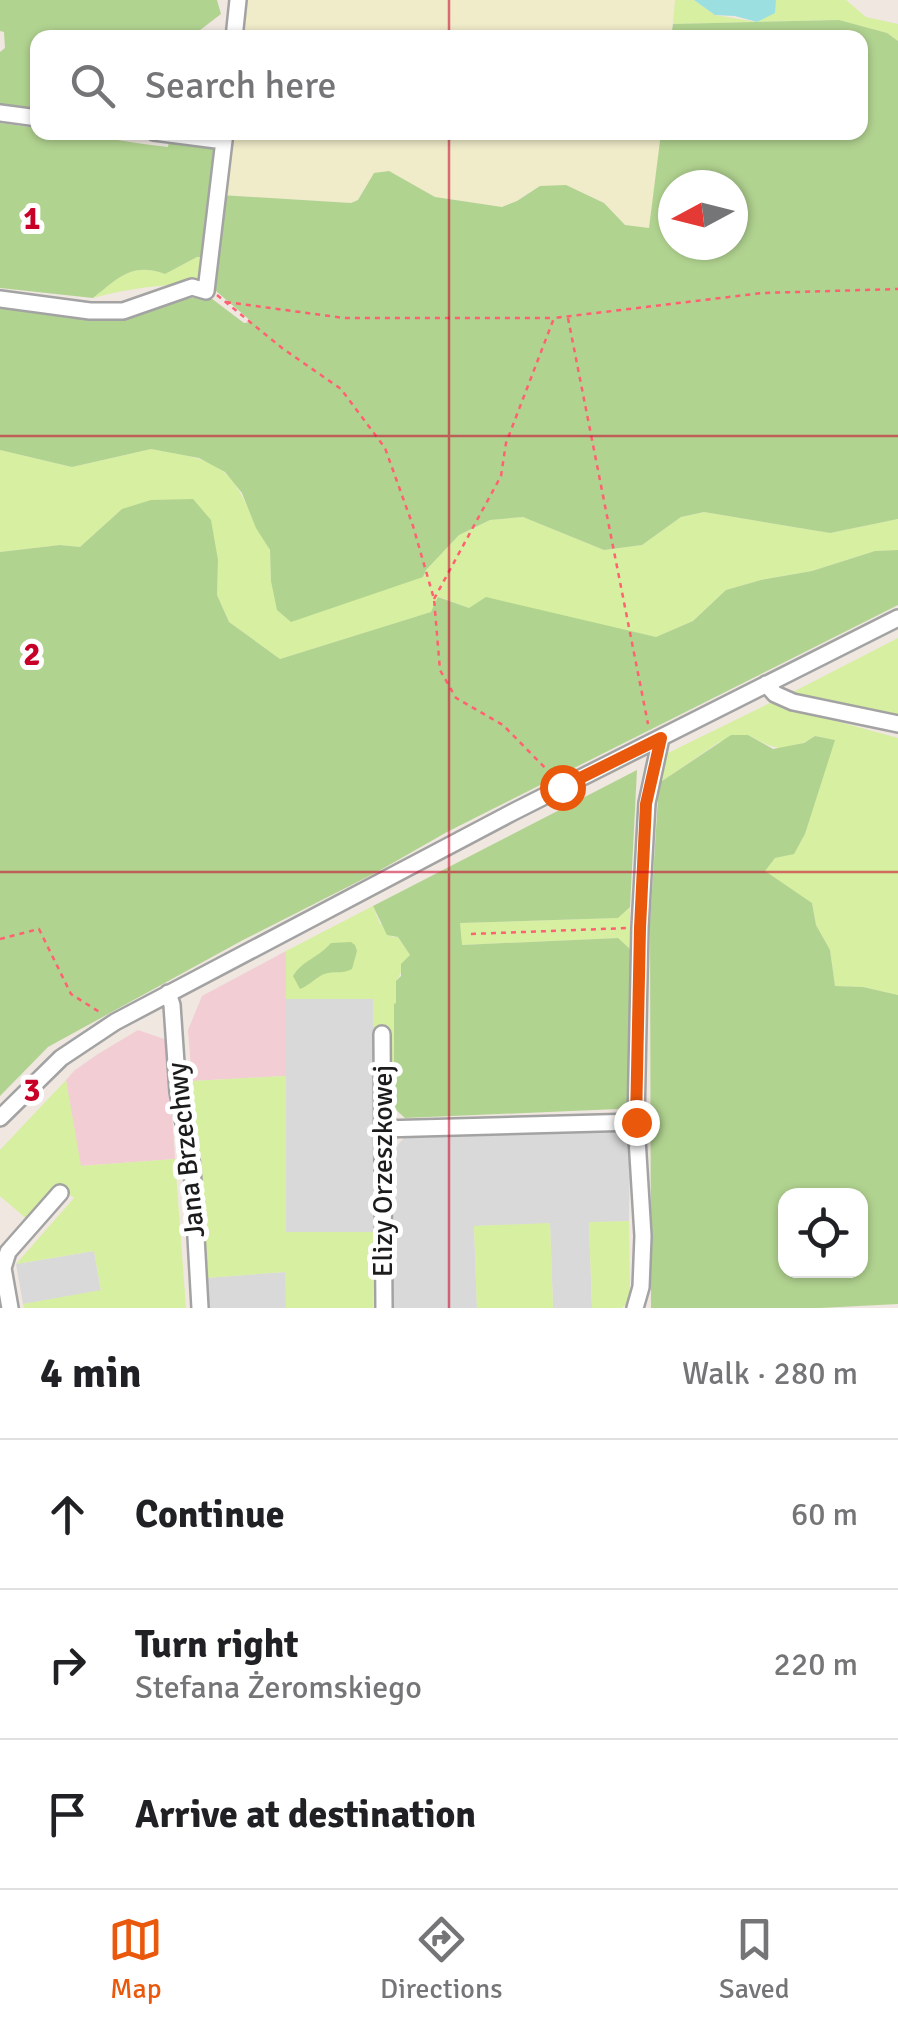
<!DOCTYPE html>
<meta charset="utf-8">
<style>
:root{--surface:#fff;--page:#f6f6f6;--text:#202124;--muted:#757577;--line:#e0e0e0;--accent:#ea580c}
body{margin:0;font-family:Signika,sans-serif;background:var(--page);color:var(--text)}
.controls{position:absolute;right:30px;bottom:30px;display:grid;overflow:hidden;border-radius:20px;box-shadow:0 2px 8px #0004}
.controls button{width:90px;height:90px;display:grid;place-items:center;padding:0;border:0;border-bottom:2px solid var(--line);background:var(--surface);color:var(--text);font:50px sans-serif}
.compass{position:absolute;left:658px;top:170px;width:90px;height:90px;border-radius:50%;background:var(--surface);box-shadow:0 2px 8px #0004;rotate:263deg}
.stop{position:absolute;width:30px;height:30px;margin:-22px;border:8px solid #ea580c;border-radius:50%;background:#fff}
.stop.end{background:#ea580c;border-color:#fff;box-shadow:0 2px 10px #0008}
.list{margin:0;padding:0;list-style:none}
h2{display:flex;justify-content:space-between;align-items:center;height:130px;margin:0;padding:0 40px;font-size:42px}
h2 small{font-size:32px;font-weight:400;color:var(--muted)}
.list li{display:grid;grid-template-columns:65px 1fr auto;gap:30px;align-items:center;box-sizing:border-box;height:150px;padding:0 40px;border-top:2px solid var(--line)}
.list b{display:block;font-size:38px;white-space:nowrap}
.list p{margin:0;font-size:32px;white-space:nowrap;color:var(--muted)}
.list em{font-size:32px;font-style:normal;color:var(--muted)}
.icon{flex:none;width:55px;height:55px;fill:none;stroke:currentColor;stroke-width:2;stroke-linecap:round;stroke-linejoin:round}
.map{position:relative;flex:none;width:898px;height:1308px;overflow:hidden}
.search{position:absolute;background:var(--surface);box-shadow:0 2px 8px #0004;left:30px;right:30px;top:30px;height:110px;display:flex;align-items:center;gap:25px;box-sizing:border-box;padding:0 35px;border-radius:20px;color:var(--muted);font-size:38px}
.sheet{height:580px;background:var(--surface)}
nav{display:flex;justify-content:space-around;align-items:center;box-sizing:border-box;height:140px;border-top:2px solid var(--line);background:var(--surface);font-size:28px;color:var(--muted)}
nav a{display:grid;justify-items:center;gap:5px}
nav .on{color:var(--accent)}
.map>svg:first-child{display:block}
</style>
<div class="map">
<svg width="898" height="1308" viewBox="0 0 898 1308">
<rect width="100%" height="100%" fill="#efe7e0"/>
<path fill="#dad9d9" d="M286,999H374L373,1232H286Z
M619,1131L630,1142L629,1221L589,1223L592,1308H553L550,1224L474,1226L477,1308H393L394,1149L404,1138Z
M94,1251L101,1291L23,1304L16,1264Z
M286,1272V1308H207L205,1278Z"/>
<path fill="#f2cdd3" d="M286,951V1076L192,1081L188,1030L202,996Z
M138,1030L167,1040L175,1159L80,1166L66,1080L75,1070L98,1054Z"/>
<path fill="#f0ebc9" d="M245,0H675L671,37L241,38Z
M229,133H661L650,229L625,225L604,203L566,185L527,193L517,201L502,207L435,197L389,171L363,189L358,200L351,203L222,195Z"/>
<path fill="#d7efa0" d="M675,0H694L715,15L757,22L774,13L776,0H846L866,17L898,24V41L887,33L838,20L673,24Z
M197,257H204L202,284C164,284 129,288 93,298C119,278 131,262 165,274Z
M151,449C212,460 229,460 254,521C257,531 266,539 269,549C272,558 270,572 271,581L423,577L426,570L459,535L490,520L523,517L604,550L642,545L681,517L704,512L830,533L898,519V550L875,551L812,571L761,580L726,590L693,621L656,637L623,630L469,608L439,597L432,612L280,659L229,622L217,595L218,560L122,509L80,547L60,545L0,552V450L72,467Z
M898,638V721L791,693Z
M770,703L898,738V995L863,987L835,986L830,950L816,925L812,903L764,871L775,858L794,853L805,834L834,740L815,736C786,754 776,750 748,735L719,742L659,783L668,753Z
M373,906L379,922L392,937H398L410,955L396,982V1004L394,1005V1108H373V999H286V951Z
M630,907V949L617,938L461,945L460,923L618,918Z
M286,1076V1232H373V1308H286L285,1272L205,1278L192,1081Z
M66,1080L81,1166L175,1159L186,1308H24L23,1304L101,1290L94,1251L16,1264L74,1198L57,1184L28,1220L0,1196V1150Z
M629,1221L630,1300L622,1308H592L589,1222Z
M550,1223L553,1308H477L474,1226Z"/>
<path fill="#b1d390" fill-rule="evenodd" d="M0,0H217L221,14L191,37L38,38L37,111L0,106V52L5,48L4,32L0,31Z
M839,20L887,33L898,41V519L830,533L704,512L681,517L642,545L604,550L523,517L490,520L459,535L426,570L423,577L291,622L277,610L271,581L270,550L256,528L242,493L225,472L199,458L151,449L72,467L0,450V305L95,316L207,295L244,323L252,322L209,285L221,195L351,203L358,200L374,173L389,171L435,197L502,207L517,201L540,186L566,185L604,203L625,225L649,228L661,133L860,132V38L671,37L673,24ZM673,185H733V245H673Z
M0,123L37,128L38,132C85,133 122,142 168,147L169,139L218,145L204,257H197L165,274C131,262 119,278 93,298L0,288Z
M193,499L211,520L218,560L217,595L229,622L280,659L431,612L438,597L469,608L486,597L656,637L693,621L726,590L761,580L812,571L875,551L898,550V605L447,832L377,872L243,940L48,1047L0,1096V552L60,545L80,547L122,509L151,500Z
M731,735H748L773,749L804,743L815,736L835,740L805,834L794,854L775,858L765,871L812,903L816,925L830,950L835,986L863,987L898,995V1304L820,1308H651L650,923L659,783ZM786,1196H860V1270H786Z
M637,770L630,907L618,918L460,923L462,945L618,938L630,949V1100L618,1109L405,1118L394,1108V1004L396,1003V981L401,976V964L410,955L398,937L387,935L373,906Z
M351,942L355,945L357,951L352,969C342,974 338,971 328,973C317,975 311,985 300,989L293,976C304,959 317,959 331,943Z"/>
<path fill="#9cdfe1" d="M694,0H776L775,13L757,22L735,16L715,15Z"/>
<g fill="none" stroke-linecap="round" stroke-linejoin="round">
<defs>
<path id="minor" d="M234,38L238,0
M0,113L38,118
M154,132L224,141
M0,299L90,311H123L192,287L206,291L225,132
M766,684L775,694L793,702L898,724
M168,993L172,1005L178,1092L192,1166L200,1308
M382,1034L384,1308
M0,1118L61,1058L115,1022L513,812L898,618
M382,1129L636,1122
M10,1308L3,1268L8,1252L60,1193
M635,1308L641,1287L643,1236L636,1122L640,927L647,803L661,738"/>
</defs>
<use href="#minor" stroke="#a3a3a3" stroke-width="20"/>
<path stroke="#ff6170" stroke-width="2.5" stroke-dasharray="5 5" stroke-linecap="butt" d="M217,295L282,348L341,389L385,448L413,526L434,599L440,670L456,698L503,725L552,775
M226,302L344,318H552
M568,318L648,724
M434,599L501,476L506,443L554,318L762,293L898,289
M471,934L628,928
M0,939L39,929L71,994L101,1013"/>
<use href="#minor" stroke="#fff" stroke-width="15"/>
</g>
<g fill="none" stroke-linecap="round" stroke-linejoin="round">
<path stroke="#ea580c" stroke-width="12" d="M562,787L661,738L646,804L640,928L636,1122"/>
</g>
<path fill="none" stroke="#c80028" stroke-width="2.5" stroke-opacity="0.55" d="M449,0V38M449,132V1308M0,436H898M0,872H898"/>
<g text-anchor="middle" dominant-baseline="central" stroke-width="10" stroke-linejoin="round" paint-order="stroke">
<g font-size="28" fill="#1c1c1c" stroke="#fff">
<text transform="translate(186 1150) rotate(-96)">Jana Brzechwy</text>
<text transform="translate(383 1171) rotate(-90)">Elizy Orzeszkowej</text>
</g>
</g>
<g font-size="32" text-anchor="middle" font-weight="bold" fill="#c80028" stroke="#fff" stroke-width="10" stroke-linejoin="round" paint-order="stroke">
<text x="32" y="229">1</text>
<text x="32" y="665">2</text>
<text x="32" y="1101">3</text>
</g>
</svg>
<div class="controls">
<button><svg class="icon" aria-label="locate" viewBox="0 0 24 24"><circle cx="12" cy="12" r="6"/><path d="M12 2v4M12 18v4M2 12h4M18 12h4"/></svg></button>
</div>
<svg class="compass" viewBox="-18 -18 36 36"><path d="M0-13l5 13h-10z" fill="#e53935"/><path d="M0 13l5-13h-10z" fill="#757577"/></svg>
<div class="stop" style="left:562px;top:787px"></div>
<div class="stop end" style="left:636px;top:1122px"></div>
<div class="search"><svg class="icon" aria-label="search" viewBox="0 0 24 24"><circle cx="10" cy="10" r="6"/><path d="M15 15l6 6"/></svg>Search here</div>
</div>
<section class="sheet">
<h2>4 min<small>Walk · 280 m</small></h2>
<ul class="list">
<li><svg class="icon" aria-label="ahead" viewBox="0 0 24 24"><path d="M12 20V5M6 11l6-6 6 6"/></svg><div><b>Continue</b></div><em>60 m</em></li>
<li><svg class="icon" aria-label="right" viewBox="0 0 24 24"><path d="M7 20v-9h11M14 6l5 5-5 5"/></svg><div><b>Turn right</b><p>Stefana Żeromskiego</p></div><em>220 m</em></li>
<li><svg class="icon" aria-label="arrive" viewBox="0 0 24 24"><path d="M6 21V4h12l-3 4 3 4H6"/></svg><div><b>Arrive at destination</b></div></li>
</ul>
</section>
<nav>
<a class="on"><svg class="icon" aria-label="map" viewBox="0 0 24 24"><path d="M3 6l6-2 6 2 6-2v14l-6 2-6-2-6 2zM9 4v14M15 6v14"/></svg>Map</a>
<a><svg class="icon" aria-label="directions" viewBox="0 0 24 24"><path d="M12 3l9 9-9 9-9-9zM9 14v-3h6M13 9l2 2-2 2"/></svg>Directions</a>
<a><svg class="icon" aria-label="saved" viewBox="0 0 24 24"><path d="M7 4h10v16l-5-4-5 4z"/></svg>Saved</a>
</nav>
